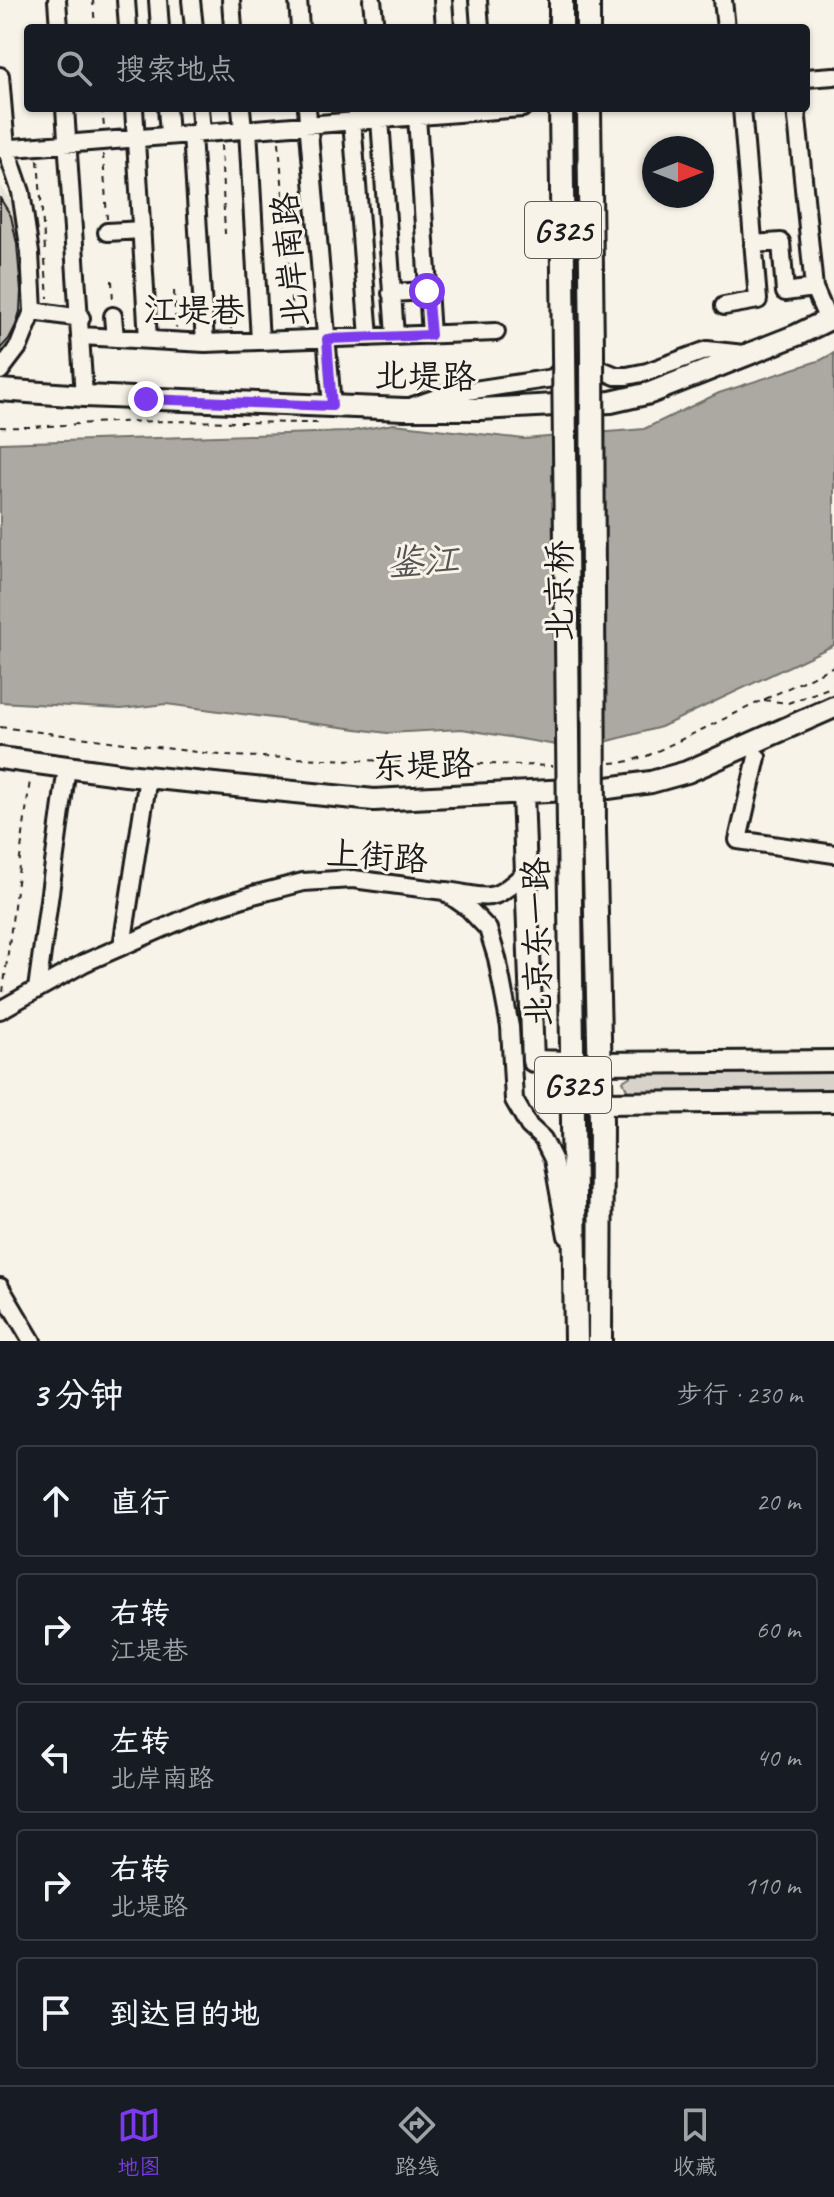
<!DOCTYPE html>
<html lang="zh">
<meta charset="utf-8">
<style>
:root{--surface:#171b24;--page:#20242c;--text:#f1f3f6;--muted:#9ea1a6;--line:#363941;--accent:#7c3aed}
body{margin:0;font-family:Caveat,"LXGW WenKai TC",sans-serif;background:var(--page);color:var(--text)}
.compass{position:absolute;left:642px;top:136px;width:72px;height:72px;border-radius:50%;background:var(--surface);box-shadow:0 2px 6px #0004;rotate:90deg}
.stop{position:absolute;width:24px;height:24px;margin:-18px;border:6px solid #7c3aed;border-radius:50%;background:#fff}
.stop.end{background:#7c3aed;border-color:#fff;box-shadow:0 2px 8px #0008}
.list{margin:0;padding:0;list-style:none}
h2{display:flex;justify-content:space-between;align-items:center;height:104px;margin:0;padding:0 32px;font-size:34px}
h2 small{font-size:26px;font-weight:400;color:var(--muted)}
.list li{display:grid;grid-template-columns:52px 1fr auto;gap:24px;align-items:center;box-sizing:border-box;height:112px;margin:0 16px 16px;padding:0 16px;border:2px solid var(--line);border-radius:8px}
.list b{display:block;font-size:30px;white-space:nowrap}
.list p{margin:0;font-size:26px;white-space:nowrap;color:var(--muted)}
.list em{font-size:26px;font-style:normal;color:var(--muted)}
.icon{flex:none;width:44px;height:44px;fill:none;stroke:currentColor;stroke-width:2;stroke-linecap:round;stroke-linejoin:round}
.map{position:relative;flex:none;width:834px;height:1341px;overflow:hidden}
.search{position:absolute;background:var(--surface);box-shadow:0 2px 6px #0004;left:24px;right:24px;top:24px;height:88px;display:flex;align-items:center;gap:20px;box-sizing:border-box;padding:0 28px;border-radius:8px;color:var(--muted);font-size:30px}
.sheet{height:744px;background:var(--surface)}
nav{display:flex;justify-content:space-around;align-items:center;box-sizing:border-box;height:112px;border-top:2px solid var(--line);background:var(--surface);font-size:22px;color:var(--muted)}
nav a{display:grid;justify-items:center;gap:4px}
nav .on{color:var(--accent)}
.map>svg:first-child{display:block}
</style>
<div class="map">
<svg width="834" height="1341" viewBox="0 0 834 1341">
<rect width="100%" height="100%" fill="#f7f3e8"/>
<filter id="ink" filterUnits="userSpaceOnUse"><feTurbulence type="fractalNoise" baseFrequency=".0125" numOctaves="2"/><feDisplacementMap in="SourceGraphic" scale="16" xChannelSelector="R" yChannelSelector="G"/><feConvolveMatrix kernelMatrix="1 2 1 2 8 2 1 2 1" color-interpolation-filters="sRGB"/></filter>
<g filter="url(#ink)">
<path fill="#e6e3d9" d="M0,185L18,210L26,276L21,327L0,356Z"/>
<path fill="#d7d3cb" stroke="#7a7874" stroke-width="2" d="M834,1071V1092L635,1094L628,1092L623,1081L636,1073Z"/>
<path fill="#aca9a2" stroke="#72716c" stroke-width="2" d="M834,353V645L661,727L579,749L462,729L387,733L166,704L121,709L0,702V443L346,432L394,424L524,439L644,429L719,393L821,360Z"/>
<path fill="#c0beb5" stroke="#1c1c1c" stroke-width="2" d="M0,198L11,216L17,244L21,291L20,311L16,325L9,339L0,349Z"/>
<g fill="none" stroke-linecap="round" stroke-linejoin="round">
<defs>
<path id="minor" d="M57,0L59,28
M126,0L128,28
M158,0L160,28
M191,0L194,28
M231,0L233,28
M298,0L300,28
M372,0L375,28
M443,0L445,28
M478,0L480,28
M723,0L726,28
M0,76L6,148L21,192L30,253L33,311L19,346L0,371
M806,78L834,76
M65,108L84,396
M134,108L148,339
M167,108L169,135
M200,108L202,133
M241,108L243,130
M307,108L332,406
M796,108L814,288
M417,116L431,335
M380,119L395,336
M352,121L369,337
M248,129L260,341
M192,134L205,343
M0,149L522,108
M107,232L142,230
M753,244L781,242L785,292L814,288L828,320
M391,293L427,291
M724,306L758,300L742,108
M33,311L81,318
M113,316L115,338
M81,336L205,343L496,332
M592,366L616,376H627L647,372L707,350L744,354
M413,406L448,394L553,378L564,367
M757,757L738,840L834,854
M446,891C491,897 491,905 526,872
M122,946L148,777
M37,989L67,767
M0,1010L84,963L200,912L253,895L303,882L353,879L444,891L468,908L488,929L497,958L510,1027L514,1100L529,1126L543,1139L553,1159L567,1236
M0,1287L32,1341"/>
<path id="major" d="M0,390L84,396L404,409H480L611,402L650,393L797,335L834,317
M0,758L126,775L374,800L608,788L651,782L687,772L834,707
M523,793L533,1061L573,1062
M600,1063L834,1061
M601,1103L834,1101"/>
<path id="highway" d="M561,0V28
M588,0V28
M561,108L564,353
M589,108L592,351
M569,829L576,1341
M594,830L601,1121L600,1341"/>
</defs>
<use href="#minor" stroke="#1c1c1c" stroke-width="22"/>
<use href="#major" stroke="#1c1c1c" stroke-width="26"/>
<use href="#highway" stroke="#1c1c1c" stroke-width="28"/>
<path stroke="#1c1c1c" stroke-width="2" stroke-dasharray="6 6" stroke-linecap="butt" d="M93,0L95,28
M102,108L104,127
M279,142L293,327
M221,145L225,234
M103,154L107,219
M38,160L45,250
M45,260L48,298
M112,280L113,303
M174,291L176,328
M229,303L231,329
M0,427C31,428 62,425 93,423C169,419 246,423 323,423
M764,700L788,703L834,686
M0,727L228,756L553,766
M611,763L625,762L647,756L834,666
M3,992L30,780"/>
<use href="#minor" stroke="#f7f3e8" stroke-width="16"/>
<use href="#major" stroke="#f7f3e8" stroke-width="20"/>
<use href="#highway" stroke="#f7f3e8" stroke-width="22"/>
<defs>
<path id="highway-bridge" d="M592,351L594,830
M564,353L569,829"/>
</defs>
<use href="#highway-bridge" stroke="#1c1c1c" stroke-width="28" stroke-linecap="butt"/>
<use href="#highway-bridge" stroke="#f7f3e8" stroke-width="22"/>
</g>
</g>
<g fill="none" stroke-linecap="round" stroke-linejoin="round" filter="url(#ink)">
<path stroke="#7c3aed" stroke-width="10" d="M146,399L332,406L327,339L431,335L427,291"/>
</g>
<g text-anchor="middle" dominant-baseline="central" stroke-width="6" stroke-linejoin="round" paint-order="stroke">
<g fill="#f7f3e8" stroke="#5e5c59" stroke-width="2">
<rect x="525" y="202" width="76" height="56" rx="6"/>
<rect x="535" y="1057" width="76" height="56" rx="6"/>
</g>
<g font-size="32" font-weight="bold" fill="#1c1c1c">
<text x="563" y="230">G325</text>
<text x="573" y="1085">G325</text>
</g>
<g font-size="34" fill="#1c1c1c" stroke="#f7f3e8">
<text transform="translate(290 260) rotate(-95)">北岸南路</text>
<text transform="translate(194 310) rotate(1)">江堤巷</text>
<text transform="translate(425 376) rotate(1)">北堤路</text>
<text transform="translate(559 591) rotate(-90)">北京桥</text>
<text transform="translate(423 765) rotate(-2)">东堤路</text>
<text transform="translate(377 856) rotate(4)">上街路</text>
<text transform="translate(537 942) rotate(-91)">北京东一路</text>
</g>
<g font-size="36" font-style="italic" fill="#565452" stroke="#f7f3e8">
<text transform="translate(423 561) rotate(-3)">鉴江</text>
</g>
</g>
</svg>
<svg class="compass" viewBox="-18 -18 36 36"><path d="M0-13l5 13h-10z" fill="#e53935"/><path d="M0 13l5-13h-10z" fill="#9ea1a6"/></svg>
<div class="stop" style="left:427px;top:291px"></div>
<div class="stop end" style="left:146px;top:399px"></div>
<div class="search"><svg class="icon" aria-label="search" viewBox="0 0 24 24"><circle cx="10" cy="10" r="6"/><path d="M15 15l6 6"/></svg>搜索地点</div>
</div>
<section class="sheet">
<h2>3 分钟<small>步行 · 230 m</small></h2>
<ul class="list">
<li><svg class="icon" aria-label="ahead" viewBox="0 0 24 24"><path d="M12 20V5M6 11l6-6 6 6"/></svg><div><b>直行</b></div><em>20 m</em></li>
<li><svg class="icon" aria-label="right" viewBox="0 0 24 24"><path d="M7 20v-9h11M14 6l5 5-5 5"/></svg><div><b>右转</b><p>江堤巷</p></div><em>60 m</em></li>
<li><svg class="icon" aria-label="left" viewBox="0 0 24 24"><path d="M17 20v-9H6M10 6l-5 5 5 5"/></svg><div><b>左转</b><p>北岸南路</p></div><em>40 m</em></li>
<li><svg class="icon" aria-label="right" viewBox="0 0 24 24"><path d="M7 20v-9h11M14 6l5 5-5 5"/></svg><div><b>右转</b><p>北堤路</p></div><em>110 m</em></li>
<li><svg class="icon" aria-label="arrive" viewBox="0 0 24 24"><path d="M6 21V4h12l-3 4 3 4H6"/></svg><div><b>到达目的地</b></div></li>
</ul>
</section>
<nav>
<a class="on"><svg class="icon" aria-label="map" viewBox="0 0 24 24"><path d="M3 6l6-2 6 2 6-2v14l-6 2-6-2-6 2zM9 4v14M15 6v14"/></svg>地图</a>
<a><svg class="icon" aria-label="directions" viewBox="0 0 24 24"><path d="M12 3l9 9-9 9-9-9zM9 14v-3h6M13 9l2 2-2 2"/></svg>路线</a>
<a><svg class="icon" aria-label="saved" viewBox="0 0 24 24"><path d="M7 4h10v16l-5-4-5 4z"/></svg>收藏</a>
</nav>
